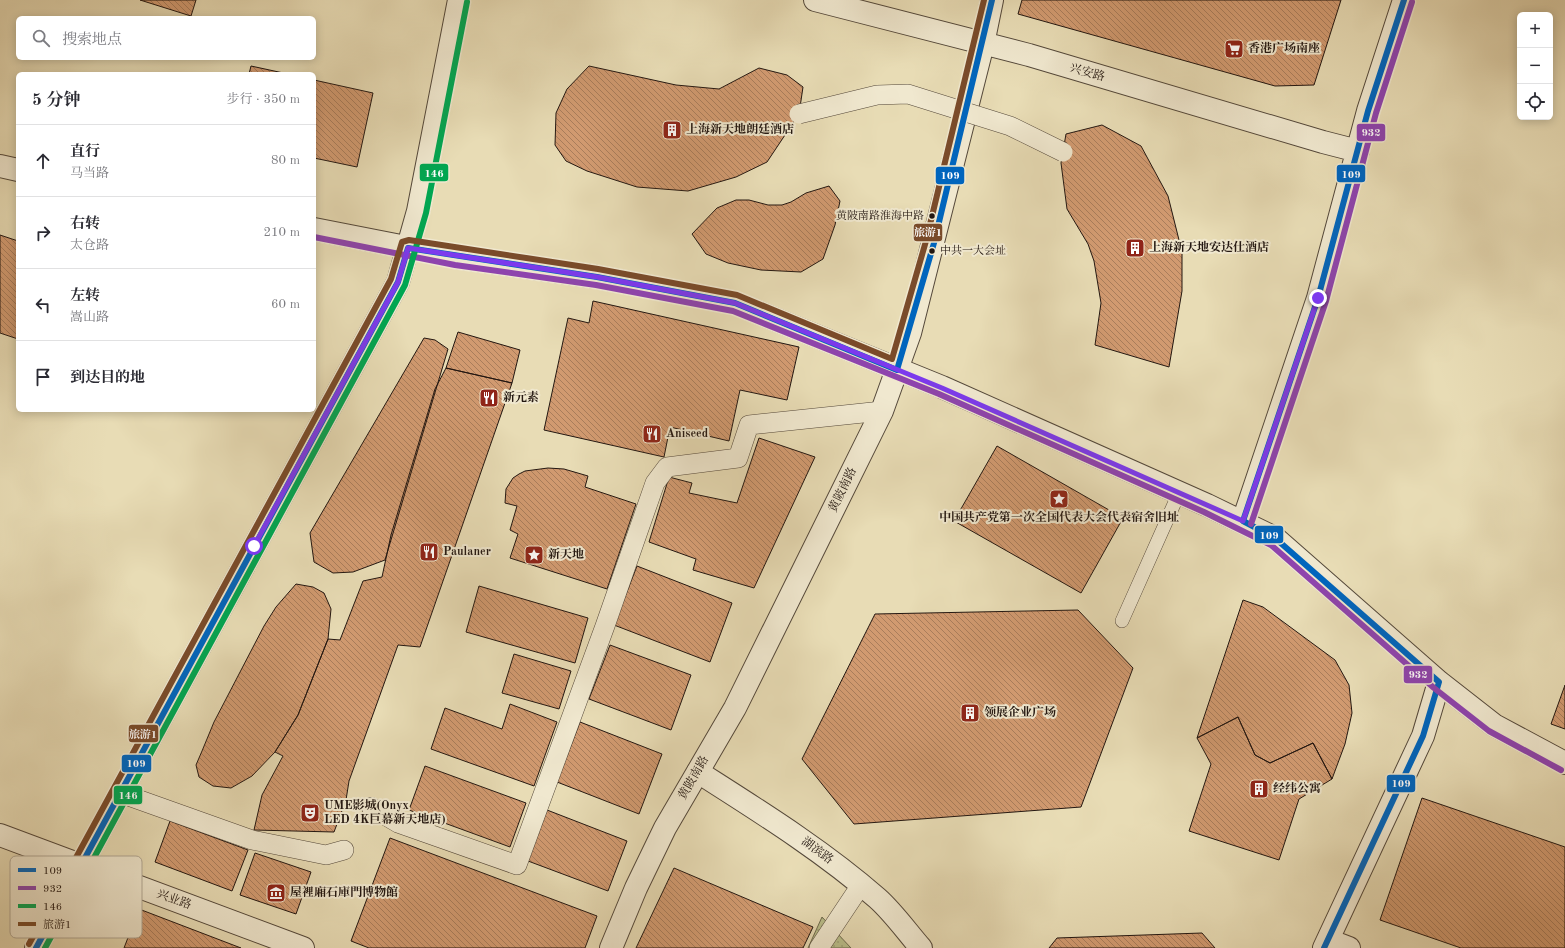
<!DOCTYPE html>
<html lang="zh">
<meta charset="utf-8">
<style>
:root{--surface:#fff;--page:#f7f7f7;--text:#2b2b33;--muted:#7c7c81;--line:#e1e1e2}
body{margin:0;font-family:"Old Standard TT","Noto Serif SC",serif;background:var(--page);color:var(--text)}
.controls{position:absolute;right:12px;top:12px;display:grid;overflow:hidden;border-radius:6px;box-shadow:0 2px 10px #0003}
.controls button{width:36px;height:36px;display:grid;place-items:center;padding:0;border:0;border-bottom:1px solid var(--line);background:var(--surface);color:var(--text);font:20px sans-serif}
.stop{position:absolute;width:12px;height:12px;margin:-9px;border:3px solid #7c3aed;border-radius:50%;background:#fff}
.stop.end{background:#7c3aed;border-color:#fff;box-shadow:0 1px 4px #0008}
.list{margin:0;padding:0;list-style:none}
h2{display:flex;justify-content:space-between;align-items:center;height:52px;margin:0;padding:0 16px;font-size:17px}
h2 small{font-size:13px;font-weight:400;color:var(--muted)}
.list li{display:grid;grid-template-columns:26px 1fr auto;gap:12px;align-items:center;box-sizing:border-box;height:72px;padding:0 16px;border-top:1px solid var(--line)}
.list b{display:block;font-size:15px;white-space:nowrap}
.list p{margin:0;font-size:13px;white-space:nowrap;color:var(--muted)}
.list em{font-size:13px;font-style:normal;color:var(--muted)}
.icon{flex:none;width:22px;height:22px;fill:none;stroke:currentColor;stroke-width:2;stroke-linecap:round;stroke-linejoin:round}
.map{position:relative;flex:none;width:1565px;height:948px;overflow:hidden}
.search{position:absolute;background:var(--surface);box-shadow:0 2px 10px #0003;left:16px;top:16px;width:300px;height:44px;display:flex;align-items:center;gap:10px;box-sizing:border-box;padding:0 14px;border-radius:6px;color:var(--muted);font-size:15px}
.panel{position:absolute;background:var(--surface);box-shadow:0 2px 10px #0003;left:16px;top:72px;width:300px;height:340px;border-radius:6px}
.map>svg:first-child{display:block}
</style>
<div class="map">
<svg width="1565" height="948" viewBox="0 0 1565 948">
<defs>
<pattern id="park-dots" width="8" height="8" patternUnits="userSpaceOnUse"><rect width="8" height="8" fill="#babf8b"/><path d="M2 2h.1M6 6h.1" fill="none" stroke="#a0a377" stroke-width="1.8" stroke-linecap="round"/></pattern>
<pattern id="building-back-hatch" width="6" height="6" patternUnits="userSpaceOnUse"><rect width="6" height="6" fill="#d19a70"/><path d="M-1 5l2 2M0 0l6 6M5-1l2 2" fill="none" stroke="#a97d5b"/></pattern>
</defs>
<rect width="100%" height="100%" fill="#e8dcb5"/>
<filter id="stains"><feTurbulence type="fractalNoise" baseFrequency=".005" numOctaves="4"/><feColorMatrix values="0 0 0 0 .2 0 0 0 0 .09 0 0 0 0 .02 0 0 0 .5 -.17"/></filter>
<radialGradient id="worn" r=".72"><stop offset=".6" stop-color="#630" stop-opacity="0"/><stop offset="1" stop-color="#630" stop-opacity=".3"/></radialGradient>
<path fill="url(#park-dots)" stroke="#6e6b4e" d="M822,917L851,948H808Z"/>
<path fill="url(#building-back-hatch)" stroke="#231711" d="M140,0H196L191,16Z
M1022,0H1341L1314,85L1275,86L1018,14Z
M251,66L288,74H249Z
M589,66L676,85L719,89L759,68L787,75L803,87L799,114L767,162L736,177L688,191L637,187L587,171L566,161L555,145L556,113L567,89Z
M314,80L373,93L357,167L314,158Z
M1102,125L1141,146L1168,196L1182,252V291L1169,367L1095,345L1101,303L1094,261L1088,244L1067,209L1061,163L1066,134Z
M829,186L840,201L835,225L823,259L801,272L761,270L728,263L706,254L692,234L717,208L736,200H749L768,205H782L791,202L806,193Z
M0,235L18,241V339L0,333Z
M593,301L799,347L787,400L740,390L729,441L670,427L664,457L544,430L568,318L589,323Z
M458,332L520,350L512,383L446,368Z
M424,338L435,340L448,349L385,560L353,572L333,573L314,562L310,533Z
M446,368L512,383L420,647L398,645L349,781L346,800L334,832L254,830L262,795L283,756L275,752L298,715L328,639L340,640L363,581L382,577L391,535L435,389Z
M759,438L815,457L754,588L693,570L696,559L649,542L669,477L692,483L689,493L737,503Z
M997,446L1123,518L1081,593L954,521Z
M548,468L564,469L588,476L585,487L636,504L607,589L510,558L518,534L510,530L517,506L505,503L506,489L513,478L519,474L525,471Z
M637,566L732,603L710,662L614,625Z
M296,584L313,587L324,593L331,609L328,639L298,715L275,752L252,776L231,788L213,786L199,777L196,765L202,751L214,722L264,626L276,607Z
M479,586L588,618L575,663L466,632Z
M1243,600L1263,607L1335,660L1349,685L1352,713L1345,744L1332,779L1313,743L1270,763L1255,755L1238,717L1197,738Z
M1078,610L1133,668L1081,807L854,824L802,759L875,614Z
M610,645L691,675L671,730L589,699Z
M514,654L571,671L559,709L502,693Z
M1565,685V729L1551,724Z
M510,704L557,722L534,786L431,749L445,708L502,729Z
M1238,717L1255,755L1270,763L1313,743L1332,779L1299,799L1279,860L1189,831L1211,764L1197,738Z
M580,722L662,754L639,814L557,782Z
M425,766L526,803L510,847L409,810Z
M1422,798L1565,847V948H1461L1380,920Z
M547,810L627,841L608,891L528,861Z
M170,821L248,850L232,891L155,862Z
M390,838L597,916L585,948H369L351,941Z
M255,853L311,872L296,914L240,895Z
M674,868L813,927L803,948H636Z
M139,909L241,948H124Z
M1202,933L1215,948H1049L1057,938Z"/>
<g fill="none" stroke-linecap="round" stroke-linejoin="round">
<defs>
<path id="service" d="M1122,621L1179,493"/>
<path id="pedestrian" d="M120,793L252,840L326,855L344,850
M371,807L398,823L517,865L605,626L655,483L667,467L738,458L749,425L882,411
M819,948L861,885"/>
<path id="minor" d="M815,0L1029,55L1323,142L1358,151
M0,166L18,170
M314,229L457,257L597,277L735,303L942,387L1207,505L1275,538L1439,682L1494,725L1565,763
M1243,521L1318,298L1368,111L1404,0
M698,772C759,811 822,850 877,898C893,912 907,932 921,948
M0,835L303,948
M1328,940L1349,948
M1324,948L1423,736L1439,682"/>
<path id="tertiary" d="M36,948L398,282L418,211L459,0
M611,948L636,888L665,828L735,708L882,411L910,333L983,44L992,0"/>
</defs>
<use href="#service" stroke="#54483a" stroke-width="14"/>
<use href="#pedestrian" stroke="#54483a" stroke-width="20"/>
<use href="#minor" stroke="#54483a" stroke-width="24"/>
<use href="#tertiary" stroke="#54483a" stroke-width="24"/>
<use href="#service" stroke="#f0e8cf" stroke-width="13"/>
<use href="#pedestrian" stroke="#f0e8cf" stroke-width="19"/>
<use href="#minor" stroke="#f0e8cf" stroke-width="22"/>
<use href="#tertiary" stroke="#f0e8cf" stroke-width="22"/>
<defs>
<path id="pedestrian-bridge" d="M799,114L877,95L908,94L1010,126L1063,152"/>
</defs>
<use href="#pedestrian-bridge" stroke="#54483a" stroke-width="20" stroke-linecap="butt"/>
<use href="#pedestrian-bridge" stroke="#f0e8cf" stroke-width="19"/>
<defs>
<path id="bus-1" d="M36,948L398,282L408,248L597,277L735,303L897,370L934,243L992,0
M1324,948L1423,736L1439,682L1275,538L1243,521L1318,298L1368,111L1404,0"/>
<path id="bus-2" d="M314,237L455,265L596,285L733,311L939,394L1204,512L1271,545L1434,688L1489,731L1561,770
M1251,524L1326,301L1376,113L1412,2"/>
<path id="bus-3" d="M45,948L405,285L426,213L467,2"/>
<path id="bus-4" d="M29,944L391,279L402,242L409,240L598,269L737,295L892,359L926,241L984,0"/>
</defs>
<use href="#bus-1" stroke="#f0e8cf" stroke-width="9"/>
<use href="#bus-2" stroke="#f0e8cf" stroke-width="9"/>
<use href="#bus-3" stroke="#f0e8cf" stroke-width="9"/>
<use href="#bus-4" stroke="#f0e8cf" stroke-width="9"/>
<use href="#bus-1" stroke="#0065bd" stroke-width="6"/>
<use href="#bus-2" stroke="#8e44ad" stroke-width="6"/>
<use href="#bus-3" stroke="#00a651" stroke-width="6"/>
<use href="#bus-4" stroke="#7a4b2a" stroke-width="6"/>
</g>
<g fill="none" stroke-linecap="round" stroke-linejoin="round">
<path stroke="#7c3aed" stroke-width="5" d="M254,546L398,282L408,248L597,277L735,303L942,388L1243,521L1318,298"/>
</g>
<defs>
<symbol id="supermarket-square" viewBox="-11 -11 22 22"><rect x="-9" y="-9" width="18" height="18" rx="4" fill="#8f2418" stroke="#f0e8cf"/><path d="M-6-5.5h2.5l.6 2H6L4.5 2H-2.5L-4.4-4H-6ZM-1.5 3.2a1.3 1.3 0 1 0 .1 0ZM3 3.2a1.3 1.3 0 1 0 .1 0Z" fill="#fff"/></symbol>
<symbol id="building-square" viewBox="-11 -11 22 22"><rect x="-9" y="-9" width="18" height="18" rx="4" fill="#8f2418" stroke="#f0e8cf"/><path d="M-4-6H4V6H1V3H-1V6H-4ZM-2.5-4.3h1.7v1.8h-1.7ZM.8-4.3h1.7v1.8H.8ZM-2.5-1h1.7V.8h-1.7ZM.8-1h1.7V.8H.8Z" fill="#fff"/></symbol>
<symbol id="restaurant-square" viewBox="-11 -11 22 22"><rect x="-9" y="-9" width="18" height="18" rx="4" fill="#8f2418" stroke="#f0e8cf"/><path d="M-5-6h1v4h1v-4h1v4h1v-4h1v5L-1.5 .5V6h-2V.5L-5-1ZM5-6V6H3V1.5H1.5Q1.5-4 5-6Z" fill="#fff"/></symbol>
<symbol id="sight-square" viewBox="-11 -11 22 22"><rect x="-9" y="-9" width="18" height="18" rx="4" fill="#8f2418" stroke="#f0e8cf"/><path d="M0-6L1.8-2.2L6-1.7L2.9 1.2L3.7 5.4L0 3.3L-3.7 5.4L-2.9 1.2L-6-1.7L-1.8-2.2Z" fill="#fff"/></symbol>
<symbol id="theatre-square" viewBox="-11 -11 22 22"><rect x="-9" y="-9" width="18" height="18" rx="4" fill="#8f2418" stroke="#f0e8cf"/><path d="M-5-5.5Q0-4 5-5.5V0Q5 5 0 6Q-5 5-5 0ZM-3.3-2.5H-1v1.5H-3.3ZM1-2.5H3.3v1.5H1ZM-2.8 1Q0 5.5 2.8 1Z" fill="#fff"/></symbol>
<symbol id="museum-square" viewBox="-11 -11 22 22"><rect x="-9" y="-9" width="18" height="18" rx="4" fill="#8f2418" stroke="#f0e8cf"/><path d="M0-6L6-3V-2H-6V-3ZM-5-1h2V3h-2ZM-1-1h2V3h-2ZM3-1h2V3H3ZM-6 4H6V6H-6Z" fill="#fff"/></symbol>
</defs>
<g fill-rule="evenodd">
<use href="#supermarket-square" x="1223" y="38" width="22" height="22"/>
<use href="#building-square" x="661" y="119" width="22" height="22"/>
<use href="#building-square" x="1124" y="237" width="22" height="22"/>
<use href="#restaurant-square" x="478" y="387" width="22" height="22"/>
<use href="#restaurant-square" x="641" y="423" width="22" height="22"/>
<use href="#sight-square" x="1048" y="488" width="22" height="22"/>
<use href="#restaurant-square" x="418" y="541" width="22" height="22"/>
<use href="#sight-square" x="523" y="544" width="22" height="22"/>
<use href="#building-square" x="959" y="702" width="22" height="22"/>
<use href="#building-square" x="1248" y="778" width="22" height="22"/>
<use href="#theatre-square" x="299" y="802" width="22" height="22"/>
<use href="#museum-square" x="265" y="882" width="22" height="22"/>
</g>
<g fill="#231711" stroke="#f0e8cf" stroke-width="1.5">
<circle cx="932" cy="216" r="3.5"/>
<circle cx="932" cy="251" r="3.5"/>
</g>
<g text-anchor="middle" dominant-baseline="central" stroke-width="4" stroke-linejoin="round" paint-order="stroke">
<g font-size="11" fill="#231711" stroke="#f0e8cf" text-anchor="end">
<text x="924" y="216">黄陂南路淮海中路</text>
<text x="940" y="251" text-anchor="start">中共一大会址</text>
</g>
<g font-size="12" font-weight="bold" fill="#231711" stroke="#f0e8cf" text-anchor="start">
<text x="1248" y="49">香港广场南座</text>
<text x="686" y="130">上海新天地朗廷酒店</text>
<text x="1149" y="248">上海新天地安达仕酒店</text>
<text x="503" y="398">新元素</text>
<text x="666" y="434">Aniseed</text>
<text x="1059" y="518" text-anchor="middle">中国共产党第一次全国代表大会代表宿舍旧址</text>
<text x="443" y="552">Paulaner</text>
<text x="548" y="555">新天地</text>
<text x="984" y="713">领展企业广场</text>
<text x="1273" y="789">经纬公寓</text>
<text x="324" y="806">UME影城(Onyx<tspan x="324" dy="14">LED 4K巨幕新天地店)</tspan></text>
<text x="290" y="893">屋裡廂石庫門博物館</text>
</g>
<g font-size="12" fill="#231711" stroke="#f0e8cf">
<text transform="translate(1087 73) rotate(16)">兴安路</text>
<text transform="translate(843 490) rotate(-64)">黄陂南路</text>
<text transform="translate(694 778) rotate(-60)">黄陂南路</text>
<text transform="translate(817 851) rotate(36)">湖滨路</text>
<text transform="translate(174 900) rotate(20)">兴业路</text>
</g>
</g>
<rect x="10" y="856" width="132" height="82" rx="6" fill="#f0e8cf" stroke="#b2a996" stroke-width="1"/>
<rect x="18" y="868" width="18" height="4" fill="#0065bd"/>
<rect x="18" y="886" width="18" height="4" fill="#8e44ad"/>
<rect x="18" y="904" width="18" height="4" fill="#00a651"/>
<rect x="18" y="922" width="18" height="4" fill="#7a4b2a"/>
<g font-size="11" fill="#231711">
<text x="43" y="874">109</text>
<text x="43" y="892">932</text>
<text x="43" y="910">146</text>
<text x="43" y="928">旅游1</text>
</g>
<g stroke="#f0e8cf" stroke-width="1.5">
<rect x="1356" y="123" width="30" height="19" rx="4" fill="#8e44ad"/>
<rect x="419" y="163" width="30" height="19" rx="4" fill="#00a651"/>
<rect x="1336" y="164" width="30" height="19" rx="4" fill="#0065bd"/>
<rect x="935" y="166" width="30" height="19" rx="4" fill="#0065bd"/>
<rect x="913" y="223" width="30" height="19" rx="4" fill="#7a4b2a"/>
<rect x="1254" y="525" width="30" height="19" rx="4" fill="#0065bd"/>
<rect x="1403" y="665" width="30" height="19" rx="4" fill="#8e44ad"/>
<rect x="128" y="724" width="31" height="19" rx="4" fill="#7a4b2a"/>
<rect x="121" y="754" width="31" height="19" rx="4" fill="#0065bd"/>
<rect x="1386" y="774" width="30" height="19" rx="4" fill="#0065bd"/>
<rect x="113" y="785" width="30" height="20" rx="4" fill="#00a651"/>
</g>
<g font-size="11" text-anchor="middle" font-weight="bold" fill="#fff">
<text x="1371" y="136">932</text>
<text x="434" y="177">146</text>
<text x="1351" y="178">109</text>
<text x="950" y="179">109</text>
<text x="928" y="236">旅游1</text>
<text x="1269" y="539">109</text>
<text x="1418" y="678">932</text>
<text x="143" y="738">旅游1</text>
<text x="136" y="767">109</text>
<text x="1401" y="787">109</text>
<text x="128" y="799">146</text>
</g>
<rect width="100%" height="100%" filter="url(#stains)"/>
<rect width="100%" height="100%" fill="url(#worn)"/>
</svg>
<div class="controls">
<button>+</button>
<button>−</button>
<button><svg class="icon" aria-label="locate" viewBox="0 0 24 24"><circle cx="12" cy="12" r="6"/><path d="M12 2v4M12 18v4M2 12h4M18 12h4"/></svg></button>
</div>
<div class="stop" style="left:254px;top:546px"></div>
<div class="stop end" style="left:1318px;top:298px"></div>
<div class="search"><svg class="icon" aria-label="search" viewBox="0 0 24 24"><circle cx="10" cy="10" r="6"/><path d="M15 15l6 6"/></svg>搜索地点</div>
<section class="panel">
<h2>5 分钟<small>步行 · 350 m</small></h2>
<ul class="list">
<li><svg class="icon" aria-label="ahead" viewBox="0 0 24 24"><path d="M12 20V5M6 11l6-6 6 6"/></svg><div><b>直行</b><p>马当路</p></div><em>80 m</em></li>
<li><svg class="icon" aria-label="right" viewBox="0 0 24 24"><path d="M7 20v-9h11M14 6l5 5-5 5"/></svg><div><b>右转</b><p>太仓路</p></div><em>210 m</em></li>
<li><svg class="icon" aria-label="left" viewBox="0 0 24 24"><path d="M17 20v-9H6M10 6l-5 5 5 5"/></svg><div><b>左转</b><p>嵩山路</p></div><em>60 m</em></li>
<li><svg class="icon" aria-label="arrive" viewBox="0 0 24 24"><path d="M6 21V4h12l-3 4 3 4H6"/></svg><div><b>到达目的地</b></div></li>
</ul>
</section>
</div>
